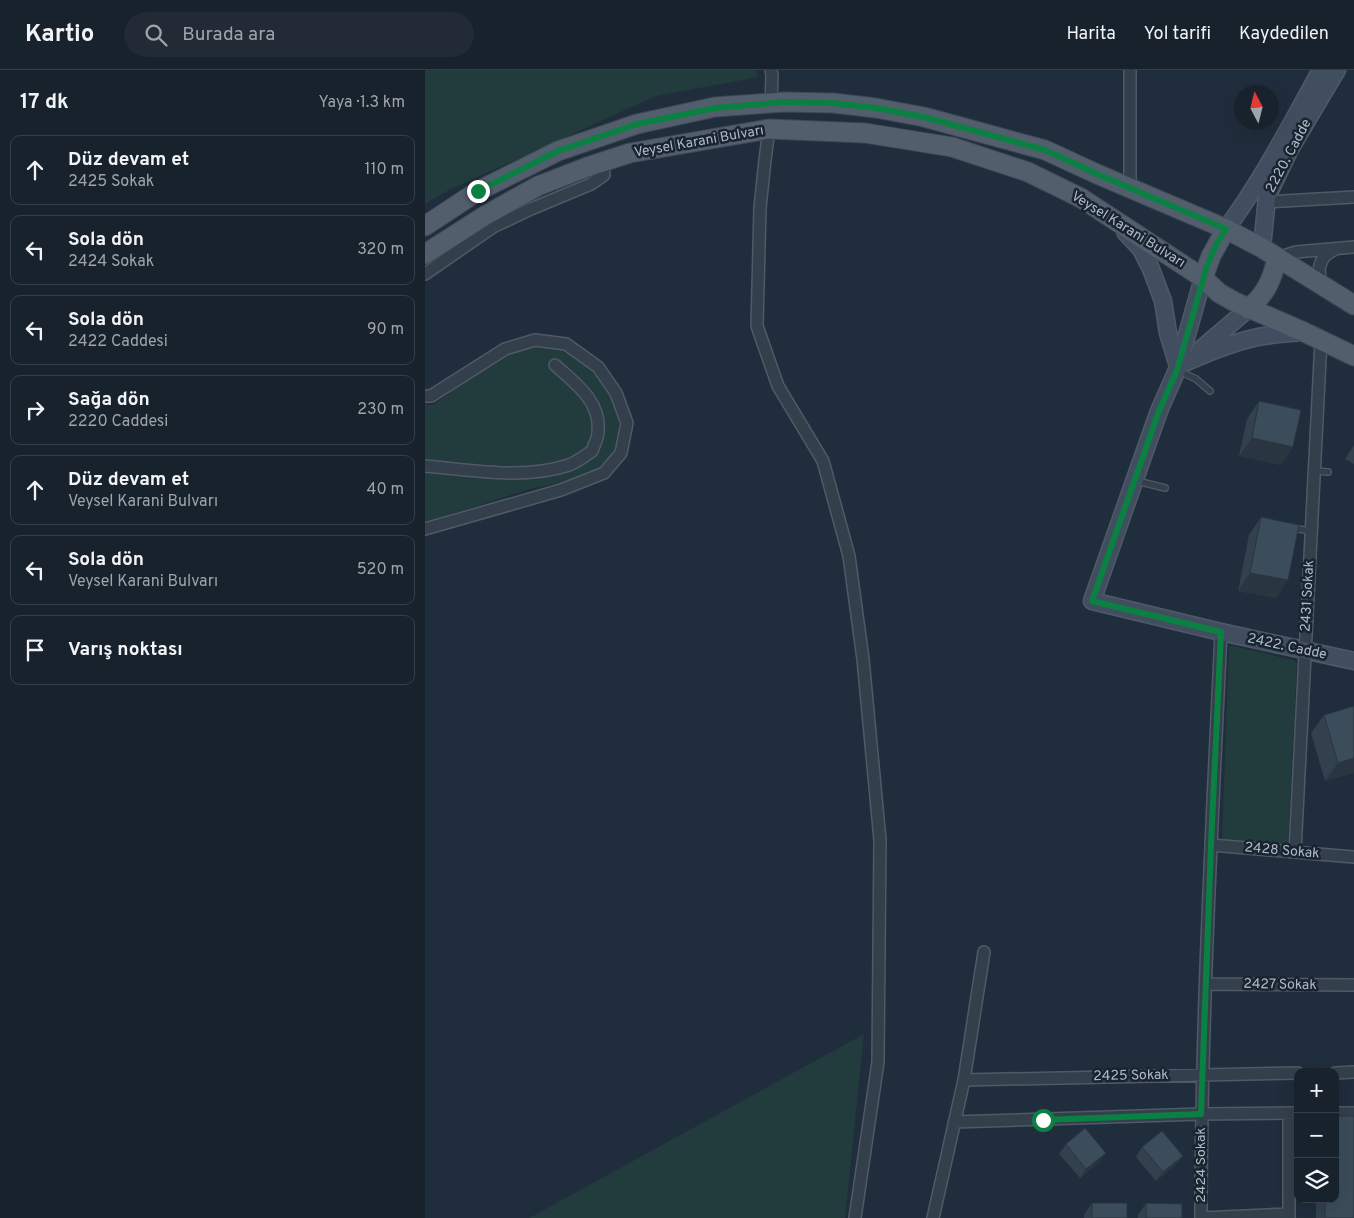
<!DOCTYPE html>
<html lang="tr">
<meta charset="utf-8">
<style>
:root{--surface:#18222d;--page:#212a35;--text:#f1f3f6;--muted:#9fa4aa;--line:#363f49}
body{margin:0;font-family:Overpass,sans-serif;background:var(--page);color:var(--text)}
.controls{position:absolute;right:15px;bottom:15px;display:grid;overflow:hidden;border-radius:10px;box-shadow:0 5px 20px #0002}
.controls button{width:45px;height:45px;display:grid;place-items:center;padding:0;border:0;border-bottom:1px solid var(--line);background:var(--surface);color:var(--text);font:25px sans-serif}
.compass{position:absolute;left:809px;top:15px;width:45px;height:45px;border-radius:50%;background:var(--surface);box-shadow:0 5px 20px #0002;rotate:353deg}
.stop{position:absolute;width:15px;height:15px;margin:-11px;border:4px solid #0b8043;border-radius:50%;background:#fff}
.stop.end{background:#0b8043;border-color:#fff;box-shadow:0 1px 5px #0008}
.list{margin:0;padding:0;list-style:none}
h2{display:flex;justify-content:space-between;align-items:center;height:65px;margin:0;padding:0 20px;font-size:21px}
h2 small{font-size:16px;font-weight:400;color:var(--muted)}
.list li{display:grid;grid-template-columns:32px 1fr auto;gap:15px;align-items:center;box-sizing:border-box;height:70px;margin:0 10px 10px;padding:0 10px;border:1px solid var(--line);border-radius:10px}
.list b{display:block;font-size:19px;white-space:nowrap}
.list p{margin:0;font-size:16px;white-space:nowrap;color:var(--muted)}
.list em{font-size:16px;font-style:normal;color:var(--muted)}
.icon{flex:none;width:28px;height:28px;fill:none;stroke:currentColor;stroke-width:2;stroke-linecap:round;stroke-linejoin:round}
.map{position:relative;flex:none;width:929px;height:1148px;overflow:hidden}
header{display:flex;align-items:center;gap:30px;box-sizing:border-box;height:70px;padding:0 25px;background:var(--surface);border-bottom:1px solid var(--line)}
header strong{font-size:24px}
nav{display:flex;gap:28px;margin-inline-start:auto;font-size:18px}
.search{width:350px;height:45px;background:var(--page);display:flex;align-items:center;gap:12px;box-sizing:border-box;padding:0 18px;border-radius:28px;color:var(--muted);font-size:19px}
main{display:flex}
aside{flex:1;background:var(--surface)}
.map>svg:first-child{display:block}
</style>
<header>
<strong>Kartio</strong>
<div class="search"><svg class="icon" aria-label="search" viewBox="0 0 24 24"><circle cx="10" cy="10" r="6"/><path d="M15 15l6 6"/></svg>Burada ara</div>
<nav><a>Harita</a><a>Yol tarifi</a><a>Kaydedilen</a></nav>
</header>
<main>
<aside>
<h2>17 dk<small>Yaya · 1.3 km</small></h2>
<ul class="list">
<li><svg class="icon" aria-label="ahead" viewBox="0 0 24 24"><path d="M12 20V5M6 11l6-6 6 6"/></svg><div><b>Düz devam et</b><p>2425 Sokak</p></div><em>110 m</em></li>
<li><svg class="icon" aria-label="left" viewBox="0 0 24 24"><path d="M17 20v-9H6M10 6l-5 5 5 5"/></svg><div><b>Sola dön</b><p>2424 Sokak</p></div><em>320 m</em></li>
<li><svg class="icon" aria-label="left" viewBox="0 0 24 24"><path d="M17 20v-9H6M10 6l-5 5 5 5"/></svg><div><b>Sola dön</b><p>2422 Caddesi</p></div><em>90 m</em></li>
<li><svg class="icon" aria-label="right" viewBox="0 0 24 24"><path d="M7 20v-9h11M14 6l5 5-5 5"/></svg><div><b>Sağa dön</b><p>2220 Caddesi</p></div><em>230 m</em></li>
<li><svg class="icon" aria-label="ahead" viewBox="0 0 24 24"><path d="M12 20V5M6 11l6-6 6 6"/></svg><div><b>Düz devam et</b><p>Veysel Karani Bulvarı</p></div><em>40 m</em></li>
<li><svg class="icon" aria-label="left" viewBox="0 0 24 24"><path d="M17 20v-9H6M10 6l-5 5 5 5"/></svg><div><b>Sola dön</b><p>Veysel Karani Bulvarı</p></div><em>520 m</em></li>
<li><svg class="icon" aria-label="arrive" viewBox="0 0 24 24"><path d="M6 21V4h12l-3 4 3 4H6"/></svg><div><b>Varış noktası</b></div></li>
</ul>
</aside>
<div class="map">
<svg width="929" height="1148" viewBox="0 0 929 1148">
<rect width="100%" height="100%" fill="#202d3c"/>
<path fill="#223b3d" d="M0,0H330L334,7L231,26L22,121L0,134Z
M114,275L141,279L170,299L188,327L194,348L195,373L178,397L152,409L101,420L0,453V335H8L63,295L82,284Z
M806,576H808L868,590L872,593L863,775L862,776L799,771L797,768L804,578Z
M439,964L420,1148H104Z"/>
<g fill="none" stroke-linecap="round" stroke-linejoin="round">
<defs>
<path id="lane" d="M754,301L771,309L785,321
M890,401L903,402
M712,411L740,418
M873,459L886,461"/>
<path id="street" d="M346,0L347,6L346,33
M705,0V118
M344,59L340,90L335,138L332,256L353,316L398,391L424,486L438,589L455,770L453,992L430,1148
M841,132L929,127
M852,188L871,182L929,177
M0,204L68,157L106,139L166,114L179,105L178,91
M898,215C890,200 895,185 911,179
M0,326H6L80,279L110,270L141,274L173,297L191,323L202,353L196,383L179,403L136,420L0,459
M0,396C47,400 98,410 144,395C152,392 160,386 167,381C169,375 173,368 173,362C176,331 150,313 130,295
M786,775L929,787
M870,782L896,270
M781,914L929,915
M910,1003L929,1002
M539,1010L873,1003
M910,1043H929
M529,1052L776,1044L873,1043
M508,1148L539,1010L559,882
M776,1148C776,953 787,757 796,562
M776,1148L864,1144
M864,1148V1043"/>
<path id="secondary" d="M801,159C838,109 866,54 896,0
M700,162L716,179L726,199L738,231L743,263L753,296
M837,178L842,127L865,79L912,0
M778,208L752,300L734,341L667,531L796,562L929,591
M775,280L823,239
M753,296C779,284 805,273 833,267C848,264 864,263 879,262"/>
<path id="primary" d="M0,156L53,121L133,81L212,54L290,37L359,32L408,33L451,38L499,47L620,80L672,104L801,159L837,178L929,235
M0,184L61,145L113,116L162,97L205,83L344,59L440,63L527,77L603,102L656,128L778,208L794,223L810,232L879,262L929,286
M778,208L786,186L801,159
M823,239C841,224 847,210 852,188"/>
</defs>
<use href="#lane" stroke="#4f5a66" stroke-width="8"/>
<use href="#street" stroke="#4f5a66" stroke-width="14"/>
<use href="#secondary" stroke="#4f5a66" stroke-width="19"/>
<use href="#primary" stroke="#3d4855" stroke-width="21"/>
<use href="#lane" stroke="#343f4c" stroke-width="5.5"/>
<use href="#street" stroke="#343f4c" stroke-width="11"/>
<use href="#secondary" stroke="#414e5f" stroke-width="16"/>
<use href="#primary" stroke="#525e6c" stroke-width="19"/>
</g>
<path fill="#33414e" d="M834,331L868,377L856,395L814,386L822,349Z
M929,375V394L920,389Z
M836,447L863,510L851,528L813,521L824,465Z
M929,636V703L900,711L886,663L899,645Z
M641,1074L681,1083L674,1092L655,1108L634,1084Z
M717,1077L758,1086L751,1095L731,1111L711,1087Z
M891,1129H910L929,1148H891Z
M667,1133L702,1148H659V1145Z
M721,1133L757,1148H713V1145Z"/>
<path fill="#293540" d="M827,368L868,377L856,395L814,386Z
M825,503L863,510L851,528L813,521Z
M929,688V703L900,711L913,693Z
M681,1083L674,1092L655,1108L661,1099Z
M758,1086L751,1095L731,1111L738,1102Z"/>
<path fill="#3b4c5b" stroke="#293540" d="M834,331L876,340L868,377L827,368Z
M836,447L874,455L863,510L825,503Z
M929,636V688L913,693L899,645Z
M910,1046H929V1148H900V1129H910Z
M660,1058L681,1083L661,1099L641,1074Z
M737,1061L758,1086L738,1102L717,1077Z
M667,1133H702V1148H667Z
M721,1133L757,1134V1148H721Z"/>
<g fill="none" stroke-linecap="round" stroke-linejoin="round">
<path stroke="#0b8043" stroke-width="6" d="M53,121L133,81L212,54L290,38L359,32L408,33L451,38L499,47L620,80L672,104L801,159L791,175L782,196L752,300L734,341L667,531L796,562L786,775L776,1044L618,1050"/>
</g>
<g text-anchor="middle" dominant-baseline="central" stroke-width="5" stroke-linejoin="round" paint-order="stroke">
<g font-size="14" fill="#afbac8" stroke="#192430">
<text transform="translate(274 72) rotate(-10)">Veysel Karani Bulvarı</text>
<text transform="translate(864 86) rotate(-62)">2220. Cadde</text>
<text transform="translate(703 160) rotate(32)">Veysel Karani Bulvarı</text>
<text transform="translate(883 526) rotate(-87)">2431 Sokak</text>
<text transform="translate(862 577) rotate(12)">2422. Cadde</text>
<text transform="translate(857 781) rotate(5)">2428 Sokak</text>
<text transform="translate(855 915) rotate(1)">2427 Sokak</text>
<text transform="translate(706 1006) rotate(-1)">2425 Sokak</text>
<text transform="translate(776 1095) rotate(-90)">2424 Sokak</text>
</g>
</g>
</svg>
<div class="controls">
<button>+</button>
<button>−</button>
<button><svg class="icon" aria-label="layers" viewBox="0 0 24 24"><path d="M12 4l9 5-9 5-9-5zM3 14l9 5 9-5"/></svg></button>
</div>
<svg class="compass" viewBox="-18 -18 36 36"><path d="M0-13l5 13h-10z" fill="#e53935"/><path d="M0 13l5-13h-10z" fill="#9fa4aa"/></svg>
<div class="stop" style="left:618px;top:1050px"></div>
<div class="stop end" style="left:53px;top:121px"></div>
</div>
</main>
